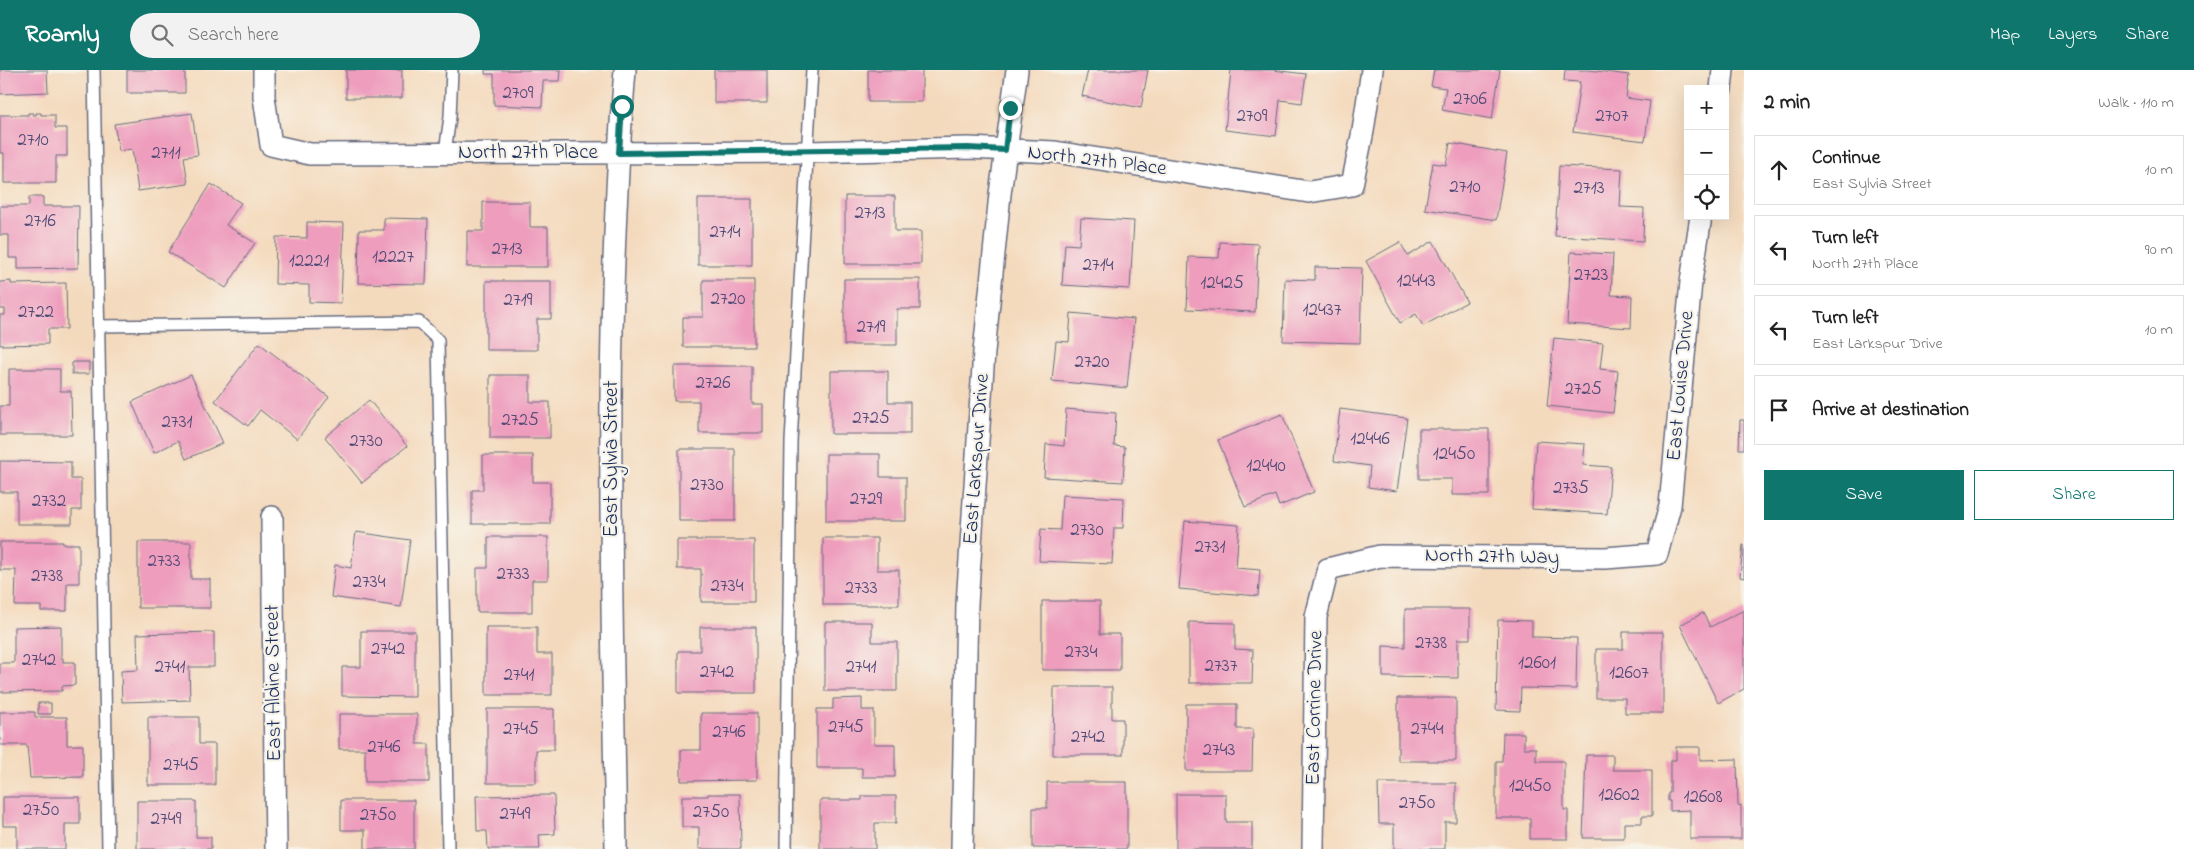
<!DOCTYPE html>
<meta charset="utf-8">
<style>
:root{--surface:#fff;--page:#f2f2f2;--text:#222;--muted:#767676;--line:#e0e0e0;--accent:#0f766e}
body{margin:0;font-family:"Indie Flower",sans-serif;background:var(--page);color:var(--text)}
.controls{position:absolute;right:15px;top:15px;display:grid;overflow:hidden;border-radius:0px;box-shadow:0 5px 20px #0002}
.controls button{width:45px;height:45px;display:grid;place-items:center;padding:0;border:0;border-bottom:1px solid var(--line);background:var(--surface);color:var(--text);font:25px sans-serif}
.stop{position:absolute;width:15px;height:15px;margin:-11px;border:4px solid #0f766e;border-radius:50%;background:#fff}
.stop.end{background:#0f766e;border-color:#fff;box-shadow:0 1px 5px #0008}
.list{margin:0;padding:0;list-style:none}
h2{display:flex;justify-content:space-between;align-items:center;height:65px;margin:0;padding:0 20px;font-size:21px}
h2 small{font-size:16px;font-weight:400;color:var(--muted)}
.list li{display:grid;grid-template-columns:32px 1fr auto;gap:15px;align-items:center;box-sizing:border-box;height:70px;margin:0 10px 10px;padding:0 10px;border:1px solid var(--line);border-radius:0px}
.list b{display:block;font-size:19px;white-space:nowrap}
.list p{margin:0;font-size:16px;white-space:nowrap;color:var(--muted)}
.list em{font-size:16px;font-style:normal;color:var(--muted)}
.actions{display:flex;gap:10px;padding:15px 20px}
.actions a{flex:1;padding:11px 0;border:1px solid var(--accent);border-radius:0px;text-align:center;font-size:18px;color:var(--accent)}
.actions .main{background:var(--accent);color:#fff}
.icon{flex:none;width:28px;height:28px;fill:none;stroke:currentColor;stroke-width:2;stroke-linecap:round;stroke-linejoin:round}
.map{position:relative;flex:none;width:1744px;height:779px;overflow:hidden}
header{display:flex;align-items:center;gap:30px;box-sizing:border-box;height:70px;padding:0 25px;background:var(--accent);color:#fff}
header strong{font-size:24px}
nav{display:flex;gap:28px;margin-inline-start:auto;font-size:18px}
.search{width:350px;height:45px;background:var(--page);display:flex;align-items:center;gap:12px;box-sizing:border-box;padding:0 18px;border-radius:28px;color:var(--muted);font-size:19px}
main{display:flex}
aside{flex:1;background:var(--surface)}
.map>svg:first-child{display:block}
</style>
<header>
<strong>Roamly</strong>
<div class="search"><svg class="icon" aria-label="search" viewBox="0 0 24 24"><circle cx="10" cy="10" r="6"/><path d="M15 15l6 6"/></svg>Search here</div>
<nav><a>Map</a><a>Layers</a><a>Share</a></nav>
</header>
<main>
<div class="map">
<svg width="1744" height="779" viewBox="0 0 1744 779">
<rect width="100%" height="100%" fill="#f7f3e8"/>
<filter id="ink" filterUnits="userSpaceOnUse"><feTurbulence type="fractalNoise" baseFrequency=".02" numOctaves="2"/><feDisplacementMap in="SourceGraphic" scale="10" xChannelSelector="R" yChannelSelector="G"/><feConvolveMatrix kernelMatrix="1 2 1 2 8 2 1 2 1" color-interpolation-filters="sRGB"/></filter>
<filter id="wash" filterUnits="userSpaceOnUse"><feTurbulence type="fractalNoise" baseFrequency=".0096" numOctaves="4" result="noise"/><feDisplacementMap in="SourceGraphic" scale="20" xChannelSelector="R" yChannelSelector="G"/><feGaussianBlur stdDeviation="1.12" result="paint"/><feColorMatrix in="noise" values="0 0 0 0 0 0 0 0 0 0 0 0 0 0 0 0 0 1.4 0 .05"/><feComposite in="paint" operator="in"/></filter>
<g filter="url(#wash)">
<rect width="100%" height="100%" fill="#f4dabd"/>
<g id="blocks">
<path fill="#ee9dbd" d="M0,0H47L48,22L0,24Z
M127,0H185V23H127Z
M346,0H402V28H346Z
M485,0H561L560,11H543L542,37L494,35V4H485Z
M714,0H767V33H714Z
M868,0H922V32H868Z
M1088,0H1148L1141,38L1082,26Z
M1231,0H1272L1306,4L1302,33L1280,30L1276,66L1225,60Z
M1434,0H1500L1492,49L1442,40L1446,18L1431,16Z
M1565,0H1589L1629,5L1626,28L1650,31L1645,71L1573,62L1580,12L1564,11Z
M28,43H33V45H36V43H41V45H55V58H67V86H56V113H4V83H0V45H28Z
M192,43L198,85L184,87L188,114L138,121L132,79L119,81L114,54Z
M1450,73L1507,83L1496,150L1425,139L1433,93L1446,95Z
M1559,96L1622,99L1620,137L1644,138L1643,171L1555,166Z
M211,114L241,133L226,155L255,173L226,218L168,182Z
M845,126H895V161H921V194H845Z
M29,127H43V136H79L78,198L18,199V188H9V165H0V136H29Z
M698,129H752V195H698Z
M483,132H530V157H548V197H467V161H483Z
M384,148L428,149L426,214L358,213L359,160H384Z
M1081,148L1134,151L1130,219L1062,215L1065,174L1079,175Z
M307,152L344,153L341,233L309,232V215L275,214L276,167L307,168Z
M1433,171L1467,232L1423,256L1416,244L1400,253L1366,191L1400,172L1408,186Z
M1220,172L1258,174L1255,242L1187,239L1189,187L1219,188Z
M1571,182L1613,184L1611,225L1632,226L1631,258L1567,254Z
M1315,197L1362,198L1360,273L1283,271L1285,209L1315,210Z
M844,209H920V239H897V275H844Z
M703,210H754V277H683V247H703Z
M11,211V214L66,213L67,259H48V274L0,275V245H5V239H0V212Z
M486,211H551V249H537V280H486Z
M1071,243L1134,249L1127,318L1052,311L1056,271L1069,272Z
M1554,268L1603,273L1600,299L1618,301L1613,343L1547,336Z
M259,273L329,327L297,369L260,340L248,356L215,331Z
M72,292H89V304H72Z
M674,296H752V334H763V363H699V331H674Z
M9,299H60V321H71L72,365H0V336H9Z
M831,301H888V332H910V364H831Z
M191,305L223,373L186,389L178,371L154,383L132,332Z
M490,305H530V332H550V368H490Z
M369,330L407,376L362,413L325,367Z
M1066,339L1116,343L1114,376L1125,377L1123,412L1044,407L1046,374L1064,376Z
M1340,339L1407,348L1397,421L1368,417L1370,396L1334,391Z
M1282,344L1314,422L1279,436L1275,425L1245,437L1218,370Z
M1740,350H1744V379H1739Z
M1419,359H1489V425H1452V409H1419Z
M1536,371L1585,374L1583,395L1611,397L1607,444L1532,439Z
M679,379H735V451H679Z
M826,384H880V407H906V451H826Z
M483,385H533V412H550V454H472V420H483Z
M0,391L71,392V409H81V440H72V454H17V422H0Z
M1062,425L1124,428L1123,458H1114L1112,494L1039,491L1041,459L1060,460Z
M1185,451L1239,455L1236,498L1260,500L1258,526L1179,519Z
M356,462L410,470L401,537L331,527L335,495L351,498Z
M488,467H548V510H532V542H477V498H488Z
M823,468H877V500H899V535H823Z
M677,470H754V532H701V499H677Z
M0,472H63V474H79V513H67V541H41V536H15L16,500H0Z
M138,472H191V509H210V538H138Z
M1743,475H1744V508L1740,507Z
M1042,531H1100V564H1120V600H1042Z
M1405,539H1470V569H1458V608L1383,607V576L1405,577Z
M1744,540V619L1718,633L1680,555L1703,543L1710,557Z
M1498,550L1532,551V567L1577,568L1576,619L1521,618L1520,641L1496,640Z
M825,552H872V572H897V621H825Z
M1189,552L1235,553V579L1253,580L1252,613H1189Z
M61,556V588H63V592H75V615L62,616V621L0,622V593H14V557Z
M486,557H537V584H552V625H486Z
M700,557H756V623H678V581H700Z
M361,561H415V627L342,626V597H361Z
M214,562V597H189L190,630L122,632L121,601L138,600L137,564Z
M1623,562H1663V643H1625V628H1596V579H1623Z
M1054,617H1112V649H1123V685H1053Z
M862,628V640H874V674H895V707H862V698H817V639H833V629Z
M1398,628H1456V691H1398Z
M38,633H51V644H38Z
M1186,634H1237V659H1253L1252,701H1186Z
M487,639H554V680H536V713H487Z
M0,642H35V647H67V675H83V707L30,708L27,675H0Z
M701,643H757V710L681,711V680H701Z
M339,644H417V674H429V712H365V679H339Z
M148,647H199V674H215V715H148Z
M1503,663H1524V678H1536V691H1564V740H1568V769H1530V748H1496V691H1502Z
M1676,677H1700V690L1737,689L1738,736L1741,735V769H1690V740L1670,741V731H1668V723H1670V690H1676Z
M1586,685H1613V700H1652V746H1642V753H1624V768H1583Z
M1047,712H1127V779L1033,778V738H1047Z
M1378,713H1456V752H1445V779H1394V754H1379Z
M708,724H740L741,779H699V757H682V726H708Z
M1176,724H1226V752H1252V779H1176Z
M554,725L555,764L539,765L540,779H488L487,761H477L476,726Z
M862,726H896V753H875V779H820V730H862Z
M3,727H80V754H65V779H17V756H3Z
M341,730H414V779H365V760H341Z
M137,731H196V767H211V779H137Z"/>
</g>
</g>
<g filter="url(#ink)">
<use href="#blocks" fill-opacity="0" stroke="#676b7f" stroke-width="1"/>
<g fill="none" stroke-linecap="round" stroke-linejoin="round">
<defs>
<path id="lane" d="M94,0L108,779
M445,82L450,47L452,0
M99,256L419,252L438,270L448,779
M786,779L791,372L812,0"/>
<path id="street" d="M264,0V27L271,75L310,84L808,82L968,78L1055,82L1309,122L1352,115L1363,61L1372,0
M1721,19L1723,0
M272,447L276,779
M616,779C612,519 603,259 625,0
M962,779L967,534L984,282L1000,124L1017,0
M1313,779L1316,547L1328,499L1380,486L1605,488L1657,484L1670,436L1691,212L1701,146"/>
</defs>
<use href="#lane" stroke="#676b7f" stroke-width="14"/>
<use href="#street" stroke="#676b7f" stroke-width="24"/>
<use href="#lane" stroke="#fff" stroke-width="11"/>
<use href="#street" stroke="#fff" stroke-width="21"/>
</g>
</g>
<g fill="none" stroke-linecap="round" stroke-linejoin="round" filter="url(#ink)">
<path stroke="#0f766e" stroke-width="6" d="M622,36L619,83L968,78L1005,80L1010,38"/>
</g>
<g text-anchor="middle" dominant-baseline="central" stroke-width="4.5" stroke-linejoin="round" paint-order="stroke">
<g font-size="19" fill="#504a76">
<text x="518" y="23">2709</text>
<text x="1470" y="29">2706</text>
<text x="1252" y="46">2709</text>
<text x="1612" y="46">2707</text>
<text x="33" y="70">2710</text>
<text x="166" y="83">2711</text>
<text x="1465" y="117">2710</text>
<text x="1589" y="118">2713</text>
<text x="870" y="143">2713</text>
<text x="40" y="151">2716</text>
<text x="725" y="162">2714</text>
<text x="507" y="179">2713</text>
<text x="393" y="187">12227</text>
<text x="309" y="191">12221</text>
<text x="1098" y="195">2714</text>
<text x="1591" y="205">2723</text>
<text x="1416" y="211">12443</text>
<text x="1222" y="213">12425</text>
<text x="728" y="229">2720</text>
<text x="518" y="230">2719</text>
<text x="1322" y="240">12437</text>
<text x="36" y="242">2722</text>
<text x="871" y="257">2719</text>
<text x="1092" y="292">2720</text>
<text x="713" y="313">2726</text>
<text x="1583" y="319">2725</text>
<text x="871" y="348">2725</text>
<text x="520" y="350">2725</text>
<text x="177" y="352">2731</text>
<text x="1370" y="369">12446</text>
<text x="366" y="371">2730</text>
<text x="1454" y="384">12450</text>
<text x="1266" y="396">12440</text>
<text x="707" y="415">2730</text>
<text x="1571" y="418">2735</text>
<text x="866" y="429">2729</text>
<text x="49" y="431">2732</text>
<text x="1087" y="460">2730</text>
<text x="1210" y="477">2731</text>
<text x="164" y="491">2733</text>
<text x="513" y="504">2733</text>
<text x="47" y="506">2738</text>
<text x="369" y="512">2734</text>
<text x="727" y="516">2734</text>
<text x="861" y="518">2733</text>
<text x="1431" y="573">2738</text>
<text x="388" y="579">2742</text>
<text x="1081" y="582">2734</text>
<text x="39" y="590">2742</text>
<text x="1537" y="593">12601</text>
<text x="1221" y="596">2737</text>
<text x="170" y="597">2741</text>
<text x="861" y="597">2741</text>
<text x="717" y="602">2742</text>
<text x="1629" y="603">12607</text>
<text x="519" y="605">2741</text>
<text x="846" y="657">2745</text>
<text x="521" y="659">2745</text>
<text x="1427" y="659">2744</text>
<text x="729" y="662">2746</text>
<text x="1088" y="667">2742</text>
<text x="384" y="677">2746</text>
<text x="1219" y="680">2743</text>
<text x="181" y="695">2745</text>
<text x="1530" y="716">12450</text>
<text x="1619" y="725">12602</text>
<text x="1703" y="727">12608</text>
<text x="1417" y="733">2750</text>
<text x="41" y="740">2750</text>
<text x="711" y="742">2750</text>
<text x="515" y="744">2749</text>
<text x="378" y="745">2750</text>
<text x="166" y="749">2749</text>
</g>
<g font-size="21" fill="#1b2f5e" stroke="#f7f3e8">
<text x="528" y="83">North 27th Place</text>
<text transform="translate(1097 91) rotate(7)">North 27th Place</text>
<text transform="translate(1681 316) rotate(-85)">East Louise Drive</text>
<text transform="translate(612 389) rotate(-90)">East Sylvia Street</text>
<text transform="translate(977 389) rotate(-86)">East Larkspur Drive</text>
<text transform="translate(1492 487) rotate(1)">North 27th Way</text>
<text transform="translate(274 613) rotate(-91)">East Aldine Street</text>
<text transform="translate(1315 638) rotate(-89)">East Corrine Drive</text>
</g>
</g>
</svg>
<div class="controls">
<button>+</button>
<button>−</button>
<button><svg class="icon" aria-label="locate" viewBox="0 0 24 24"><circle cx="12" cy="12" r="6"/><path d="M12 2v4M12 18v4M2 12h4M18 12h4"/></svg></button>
</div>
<div class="stop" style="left:622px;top:36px"></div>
<div class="stop end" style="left:1010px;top:38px"></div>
</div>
<aside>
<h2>2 min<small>Walk · 110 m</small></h2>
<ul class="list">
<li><svg class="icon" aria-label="ahead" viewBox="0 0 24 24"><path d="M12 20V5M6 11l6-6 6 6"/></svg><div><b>Continue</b><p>East Sylvia Street</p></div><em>10 m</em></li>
<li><svg class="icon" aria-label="left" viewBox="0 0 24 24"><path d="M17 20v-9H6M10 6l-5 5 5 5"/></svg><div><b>Turn left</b><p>North 27th Place</p></div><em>90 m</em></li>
<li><svg class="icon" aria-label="left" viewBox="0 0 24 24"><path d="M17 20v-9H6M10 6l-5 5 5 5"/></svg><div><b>Turn left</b><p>East Larkspur Drive</p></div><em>10 m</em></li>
<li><svg class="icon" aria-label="arrive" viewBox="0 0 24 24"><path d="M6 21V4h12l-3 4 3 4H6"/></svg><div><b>Arrive at destination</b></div></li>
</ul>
<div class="actions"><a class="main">Save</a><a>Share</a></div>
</aside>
</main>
